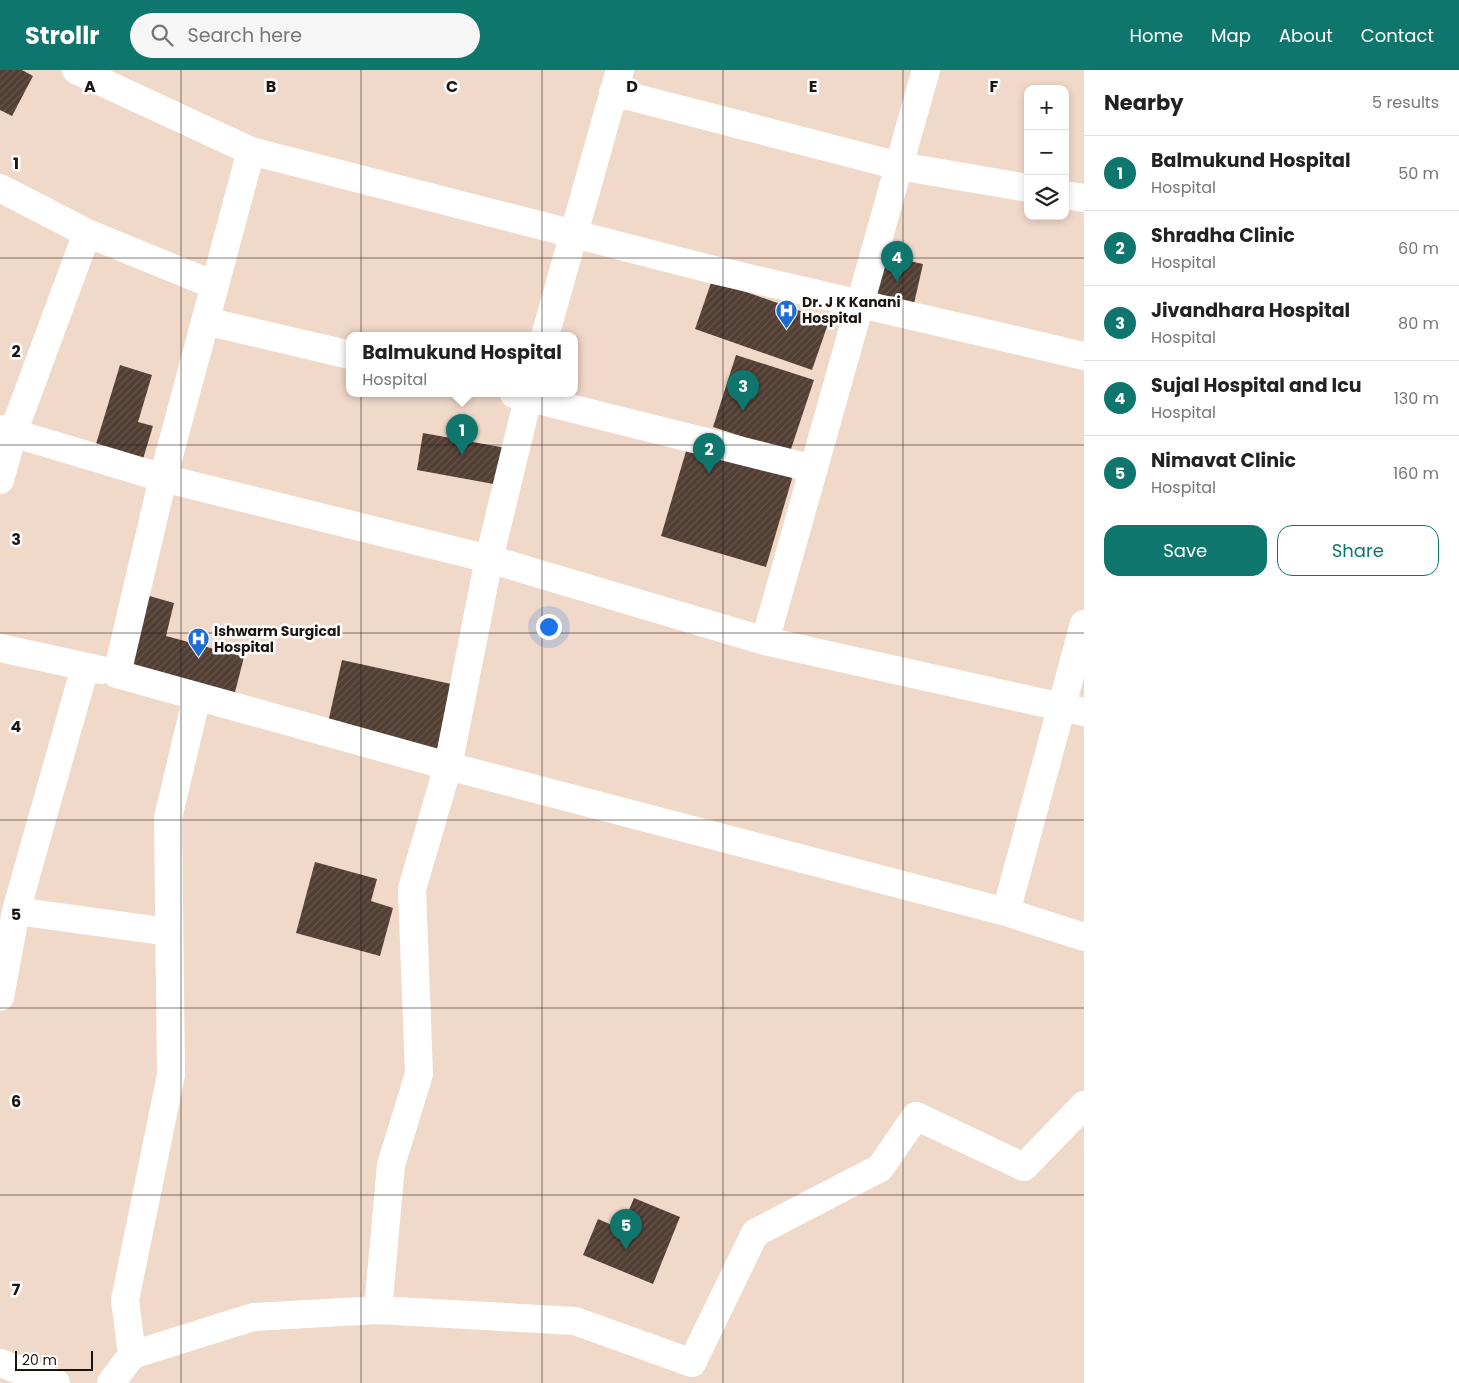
<!DOCTYPE html>
<meta charset="utf-8">
<style>
:root{--surface:#fff;--page:#f6f6f6;--text:#222;--muted:#767676;--line:#e0e0e0;--accent:#0f766e}
body{margin:0;font-family:Poppins,sans-serif;background:var(--page);color:var(--text)}
.controls{position:absolute;right:15px;top:15px;display:grid;overflow:hidden;border-radius:10px;box-shadow:0 2px 8px #0003}
.controls button{width:45px;height:45px;display:grid;place-items:center;padding:0;border:0;border-bottom:1px solid var(--line);background:var(--surface);color:var(--text);font:25px sans-serif}
.scale{position:absolute;left:15px;bottom:12px;width:78px;box-sizing:border-box;padding-left:5px;border:2px solid #1c140f;border-top:0;font-size:14px;line-height:18px;white-space:nowrap;color:#1c140f;-webkit-text-stroke:4px #fff;paint-order:stroke}
.you{position:absolute;left:548px;top:556px;width:18px;height:18px;margin:-12px;border:4px solid #fff;border-radius:50%;background:#1a73e8;box-shadow:0 0 0 8px #1a73e833}
.badge{display:grid;place-items:center;width:32px;height:32px;border-radius:50%;background:var(--accent);color:#fff;font-size:16px;font-weight:700}
.pin{position:absolute;translate:-50% -41px;filter:drop-shadow(0 1px 2px #0008)}
.pin::after{content:'';position:absolute;top:26px;width:18px;height:15px;background:inherit;clip-path:polygon(0 0,100% 0,50% 100%)}
.popup{position:absolute;left:346px;top:262px;width:232px;height:65px;box-sizing:border-box;display:grid;place-content:center;border-radius:10px;background:var(--surface);filter:drop-shadow(0 1px 4px #0005);font-size:16px;white-space:nowrap;color:var(--muted)}
.popup b{font-size:19px;color:var(--text)}
.popup::after{content:'';position:absolute;left:50%;top:100%;margin-left:-10px;border:10px solid transparent;border-top-color:var(--surface)}
.list{margin:0;padding:0;list-style:none}
h2{display:flex;justify-content:space-between;align-items:center;height:65px;margin:0;padding:0 20px;font-size:21px}
h2 small{font-size:16px;font-weight:400;color:var(--muted)}
.list li{display:grid;grid-template-columns:32px 1fr auto;gap:15px;align-items:center;box-sizing:border-box;height:75px;padding:0 20px;border-top:1px solid var(--line)}
.list b{display:block;font-size:19px;white-space:nowrap}
.list p{margin:0;font-size:16px;white-space:nowrap;color:var(--muted)}
.list em{font-size:16px;font-style:normal;color:var(--muted)}
.actions{display:flex;gap:10px;padding:15px 20px}
.actions a{flex:1;padding:11px 0;border:1px solid var(--accent);border-radius:15px;text-align:center;font-size:18px;color:var(--accent)}
.actions .main{background:var(--accent);color:#fff}
.icon{flex:none;width:28px;height:28px;fill:none;stroke:currentColor;stroke-width:2;stroke-linecap:round;stroke-linejoin:round}
.map{position:relative;flex:none;width:1084px;height:1313px;overflow:hidden}
header{display:flex;align-items:center;gap:30px;box-sizing:border-box;height:70px;padding:0 25px;background:var(--accent);color:#fff}
header strong{font-size:24px}
nav{display:flex;gap:28px;margin-inline-start:auto;font-size:18px}
.search{width:350px;height:45px;background:var(--page);display:flex;align-items:center;gap:12px;box-sizing:border-box;padding:0 18px;border-radius:28px;color:var(--muted);font-size:19px}
main{display:flex}
aside{flex:1;background:var(--surface)}
.map>svg:first-child{display:block}
</style>
<header>
<strong>Strollr</strong>
<div class="search"><svg class="icon" aria-label="search" viewBox="0 0 24 24"><circle cx="10" cy="10" r="6"/><path d="M15 15l6 6"/></svg>Search here</div>
<nav><a>Home</a><a>Map</a><a>About</a><a>Contact</a></nav>
</header>
<main>
<div class="map">
<svg width="1084" height="1313" viewBox="0 0 1084 1313">
<defs>
<pattern id="building-hatch" width="6" height="6" patternUnits="userSpaceOnUse" patternTransform="scale(1.25)"><rect width="6" height="6" fill="#523e33"/><path d="M-1 1l2-2M0 6l6-6M5 7l2-2" fill="none" stroke="#67564d"/></pattern>
</defs>
<rect width="100%" height="100%" fill="#f1d9ca"/>
<path fill="url(#building-hatch)" d="M0,0H22L33,6L12,46L0,40Z
M882,185L923,194L913,238L872,229Z
M712,210L829,251L812,300L695,259Z
M736,285L814,310L790,382L713,357Z
M120,295L152,305L138,352L153,356L143,389L96,374Z
M423,363L506,378L499,415L417,400Z
M689,371L794,402L766,497L661,466Z
M146,525L174,533L166,566L244,587L234,626L128,598Z
M342,590L451,614L437,681L327,657Z
M315,792L377,809L371,831L393,838L380,886L296,863Z
M634,1128L680,1147L653,1214L583,1185L598,1149L621,1159Z"/>
<g fill="none" stroke-linecap="round" stroke-linejoin="round">
<path stroke="#fff" stroke-width="28" d="M926,0L765,571L1084,642
M613,22L899,96L1028,118
M251,81L163,408L489,489L765,571
M0,118L87,163
M1065,125L1084,128
M214,215L87,163L13,363L163,408L117,604L448,696L412,819L419,1004L391,1095L378,1240L575,1251L692,1293L755,1163L880,1098L916,1046L1024,1097L1084,1035
M205,251L350,285
M545,266L620,0
M514,324L814,399
M529,324L489,489L448,696L1006,842
M0,359L13,363L0,410
M1084,554L1006,842L1084,867
M0,578L101,600
M197,626L168,748L171,1005L125,1230L132,1285L253,1247L378,1240
M16,841L169,862
M0,927L16,841L85,597
M0,1293L56,1313
M111,1313L132,1285"/>
<path stroke="#fff" stroke-width="28" d="M76,0L251,81L710,199L1084,286"/>
</g>
<path fill="none" stroke="#1c140f" stroke-width="1" stroke-opacity="0.55" d="M181,0V1313M361,0V1313M542,0V1313M723,0V1313M903,0V1313M0,188H1084M0,375H1084M0,563H1084M0,750H1084M0,938H1084M0,1125H1084"/>
<defs>
<symbol id="hospital-pin" viewBox="-11 -11 22 30"><path d="M0 17L-7.5 6A9.5 9.5 0 1 1 7.5 6Z" fill="#1c6bd6" stroke="#fff"/><path d="M-5-5h3v3.5h4V-5h3V5h-3V1.5h-4V5h-3Z" fill="#fff"/></symbol>
</defs>
<g fill-rule="evenodd">
<use href="#hospital-pin" x="774" y="228" width="25" height="34"/>
<use href="#hospital-pin" x="186" y="556" width="25" height="34"/>
</g>
<g text-anchor="middle" dominant-baseline="central" stroke-width="5" stroke-linejoin="round" paint-order="stroke">
<g font-size="14" font-weight="bold" fill="#1c140f" stroke="#fff" text-anchor="start">
<text x="802" y="232">Dr. J K Kanani<tspan x="802" dy="16">Hospital</tspan></text>
<text x="214" y="561">Ishwarm Surgical<tspan x="214" dy="16">Hospital</tspan></text>
</g>
</g>
<g font-size="16" text-anchor="middle" font-weight="bold" fill="#1c140f" stroke="#fff" stroke-width="5" stroke-linejoin="round" paint-order="stroke">
<text x="90" y="22">A</text>
<text x="271" y="22">B</text>
<text x="452" y="22">C</text>
<text x="632" y="22">D</text>
<text x="813" y="22">E</text>
<text x="994" y="22">F</text>
<text x="16" y="99">1</text>
<text x="16" y="287">2</text>
<text x="16" y="475">3</text>
<text x="16" y="662">4</text>
<text x="16" y="850">5</text>
<text x="16" y="1037">6</text>
<text x="16" y="1225">7</text>
</g>
</svg>
<div class="controls">
<button>+</button>
<button>−</button>
<button><svg class="icon" aria-label="layers" viewBox="0 0 24 24"><path d="M12 4l9 5-9 5-9-5zM3 14l9 5 9-5"/></svg></button>
</div>
<div class="scale">20 m</div>
<div class="you"></div>
<div class="pin badge" style="left:462px;top:385px">1</div>
<div class="popup"><b>Balmukund Hospital</b>Hospital</div>
<div class="pin badge" style="left:709px;top:404px">2</div>
<div class="pin badge" style="left:743px;top:341px">3</div>
<div class="pin badge" style="left:897px;top:212px">4</div>
<div class="pin badge" style="left:626px;top:1180px">5</div>
</div>
<aside>
<h2>Nearby<small>5 results</small></h2>
<ul class="list">
<li><span class="badge">1</span><div><b>Balmukund Hospital</b><p>Hospital</p></div><em>50 m</em></li>
<li><span class="badge">2</span><div><b>Shradha Clinic</b><p>Hospital</p></div><em>60 m</em></li>
<li><span class="badge">3</span><div><b>Jivandhara Hospital</b><p>Hospital</p></div><em>80 m</em></li>
<li><span class="badge">4</span><div><b>Sujal Hospital and Icu</b><p>Hospital</p></div><em>130 m</em></li>
<li><span class="badge">5</span><div><b>Nimavat Clinic</b><p>Hospital</p></div><em>160 m</em></li>
</ul>
<div class="actions"><a class="main">Save</a><a>Share</a></div>
</aside>
</main>
